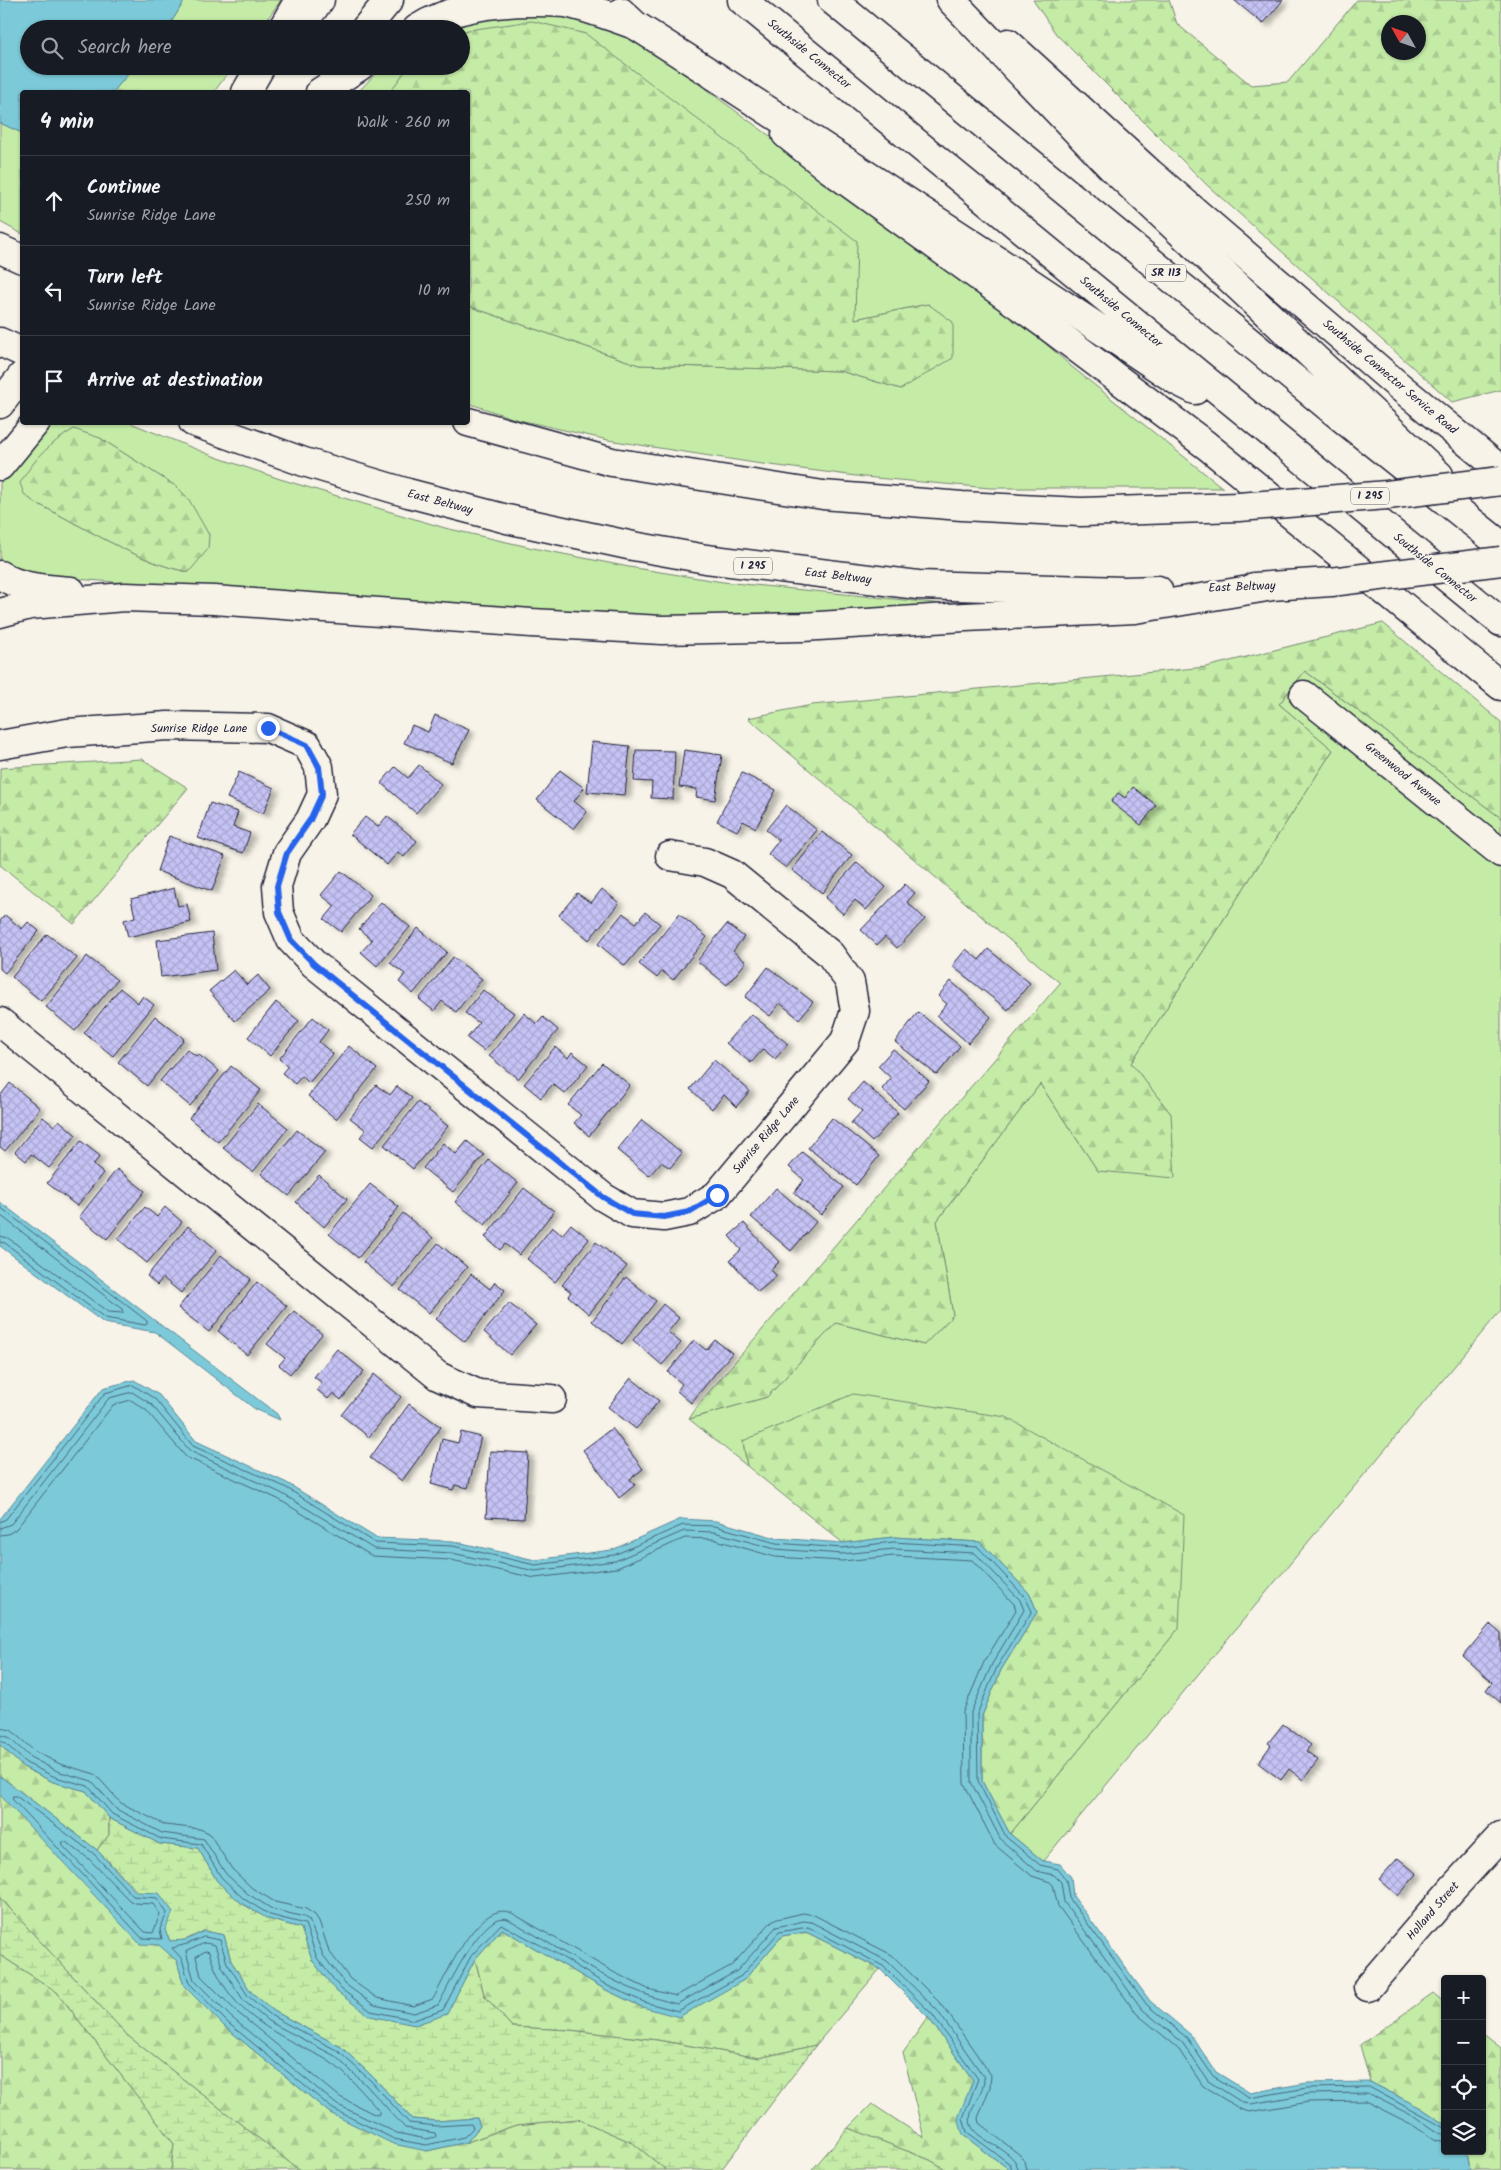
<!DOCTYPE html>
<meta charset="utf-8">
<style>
:root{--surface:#171b24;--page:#242831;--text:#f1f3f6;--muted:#9ea1a6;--line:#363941}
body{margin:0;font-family:Kalam,sans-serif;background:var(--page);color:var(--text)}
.controls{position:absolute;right:15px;bottom:15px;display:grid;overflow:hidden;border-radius:5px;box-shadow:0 1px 4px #0004}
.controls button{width:45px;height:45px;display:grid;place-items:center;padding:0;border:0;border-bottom:1px solid var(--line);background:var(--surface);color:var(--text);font:25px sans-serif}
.compass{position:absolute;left:1381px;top:15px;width:45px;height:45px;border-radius:50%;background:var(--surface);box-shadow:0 1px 4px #0004;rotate:310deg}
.stop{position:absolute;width:15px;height:15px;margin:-11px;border:4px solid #2563eb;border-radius:50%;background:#fff}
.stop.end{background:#2563eb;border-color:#fff;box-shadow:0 1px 5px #0008}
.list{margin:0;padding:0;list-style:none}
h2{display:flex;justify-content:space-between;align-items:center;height:65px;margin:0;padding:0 20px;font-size:21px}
h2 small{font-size:16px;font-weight:400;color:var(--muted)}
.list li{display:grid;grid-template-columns:32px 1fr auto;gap:15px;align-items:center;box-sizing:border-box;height:90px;padding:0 20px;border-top:1px solid var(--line)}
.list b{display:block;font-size:19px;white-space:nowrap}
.list p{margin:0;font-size:16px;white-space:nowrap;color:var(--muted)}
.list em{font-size:16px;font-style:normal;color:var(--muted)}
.icon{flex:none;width:28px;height:28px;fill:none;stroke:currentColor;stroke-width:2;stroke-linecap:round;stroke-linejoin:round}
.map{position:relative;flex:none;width:1501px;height:2170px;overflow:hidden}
.search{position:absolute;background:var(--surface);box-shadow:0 1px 4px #0004;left:20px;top:20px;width:450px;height:55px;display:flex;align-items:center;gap:12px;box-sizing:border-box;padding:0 18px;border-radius:28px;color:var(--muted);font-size:19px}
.panel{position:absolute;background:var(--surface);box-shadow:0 1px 4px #0004;left:20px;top:90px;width:450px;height:335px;border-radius:5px}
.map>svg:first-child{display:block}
</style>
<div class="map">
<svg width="1501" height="2170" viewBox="0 0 1501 2170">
<defs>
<pattern id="forest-firs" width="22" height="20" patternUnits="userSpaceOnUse" patternTransform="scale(1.25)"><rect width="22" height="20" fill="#c5eca7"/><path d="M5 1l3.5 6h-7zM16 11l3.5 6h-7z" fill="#a9ca91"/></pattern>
<pattern id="wetland-marsh" width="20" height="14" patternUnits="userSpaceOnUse" patternTransform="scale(1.25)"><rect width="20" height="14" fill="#c5eca7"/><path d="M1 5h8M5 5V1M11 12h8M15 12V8" fill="none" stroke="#a9ca91"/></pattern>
<pattern id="building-cross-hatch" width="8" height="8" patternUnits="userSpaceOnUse" patternTransform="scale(1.25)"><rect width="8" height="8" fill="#c5c2f4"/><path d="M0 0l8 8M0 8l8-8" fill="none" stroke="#a9a6d2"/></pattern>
<filter id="shadow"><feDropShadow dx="5.5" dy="3" stdDeviation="2.5" flood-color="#0004"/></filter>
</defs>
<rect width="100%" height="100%" fill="#f7f3e8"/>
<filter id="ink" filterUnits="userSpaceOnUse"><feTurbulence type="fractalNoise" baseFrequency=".02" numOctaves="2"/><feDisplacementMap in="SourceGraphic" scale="10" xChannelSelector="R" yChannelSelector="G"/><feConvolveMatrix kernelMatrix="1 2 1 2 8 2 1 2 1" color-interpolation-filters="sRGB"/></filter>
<g filter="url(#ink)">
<path fill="#c5eca7" stroke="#748771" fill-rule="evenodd" d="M185,0H281L260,29H167Z
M521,10L581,17L625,33L696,82L1008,310L1072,367L1223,488H990L864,477L755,463L608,440L515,419L468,403V306L639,365L840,371L901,389L928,304L855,319L468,30L461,33V29H442Z
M135,66H233L214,92H113Z
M383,66H409L390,92H358Z
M0,123L22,133V234L0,222Z
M128,422L213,456L280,479L445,528L533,548L629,567L723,582L954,605L671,621L163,586L15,574L0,568V483L52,423ZM100,438L177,487L209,535L189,572C140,564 80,524 34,502L24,494Z
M1305,671L1501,818V1310L1043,1861L1010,1834L1179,1628L743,1440L747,1466L689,1419L767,1397L836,1323L924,1345L953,1315L937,1221L1040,1084L1098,1171L1171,1114L1131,1063L1333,750L1279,704Z"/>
<path fill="url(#forest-firs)" stroke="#748771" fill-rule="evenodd" d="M1033,0H1169L1177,24L1251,85L1288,82L1357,0H1501V390L1452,402L1208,186L1056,34ZM1388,22H1418V52H1388Z
M532,21L586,34L857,241L855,319L928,304L953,322V358L901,389L840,371L639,365L468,306V92H390L409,66H461V33L468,30Z
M74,429L100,438L177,487L188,498L209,535L208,549L189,572C140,564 80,524 34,502L24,494L20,483C35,458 49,444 74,429Z
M1383,623L1501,722V818L1305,671L1279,704L1333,750L1131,1063L1171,1114L1175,1178L1098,1171L1040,1084L937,1221L953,1315L924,1345L836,1323L767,1397L689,1419L702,1400L1060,983L748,718L812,705L1206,667Z
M142,759L188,788L74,924L0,865V768Z
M853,1394L1006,1417L1184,1515L1179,1628L1010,1834L982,1781V1716L1001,1670L1037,1612L1030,1594L980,1542L893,1537L843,1543L747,1466L743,1441Z
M0,1745L23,1767L53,1782L86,1791L109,1818V1835L97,1850L0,1776Z
M0,1795L177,1961L184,1986L224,2026L330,2113L427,2151L467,2142L516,2125L578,2119L633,2143L666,2170H299L128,2036L0,1898Z
M502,1929L606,1990L642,2007L744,1980L782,1936L806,1932L880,1969L816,2045L759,2058L657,2040L569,2030L512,2027L484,1995L475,1959Z
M0,1955L57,1992L174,2144L171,2170H0Z
M1433,1993L1445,2003V2124L1421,2108L1370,2082L1360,2045Z
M928,2017L973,2080L963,2135L1010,2170H947L930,2160L848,2128L872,2104L924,2138L903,2053Z
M1482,2033L1501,2048V2170H1470L1467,2151H1482Z"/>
<path fill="url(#wetland-marsh)" stroke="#748771" d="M109,1818L160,1844L198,1848L217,1881L268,1919L301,1928L312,1960L337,1992L446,2014L475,1959L484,1995L512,2027L569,2030L657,2040L759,2058L816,2045L721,2170H666L633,2143L578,2119L516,2125L467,2142L480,2126L477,2118L437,2121L412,2119L374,2078L341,2047L274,2011L251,1992L231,1961L224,1935L204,1931L185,1940L170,1942C156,1906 123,1877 97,1850L109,1835Z
M0,1898L128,2036L299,2170H171L174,2144L57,1992L0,1955Z
M848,2128L930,2160L947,2170H812Z"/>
<path fill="#7ccad9" stroke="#58879a" d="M0,0H185L167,29H29V66H135L113,92H22V133L0,123Z
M0,1202L277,1414L280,1420L255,1409L155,1332L104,1323L0,1246Z
M134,1380L159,1395L196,1441L287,1483L376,1538L453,1541L535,1560L612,1550L681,1519L716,1521L776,1538L843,1543L893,1537L980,1542L1030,1594L1037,1612L1001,1670L982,1716V1781L1010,1834L1043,1861L1060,1864L1071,1877L1073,1896L1150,2001L1191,2035L1216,2072L1250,2093L1307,2083L1370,2082L1421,2108L1445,2124V2151H1467L1470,2170H1010L963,2135L958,2118L973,2080L928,2017L880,1969L806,1932L782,1936L744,1980L679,2017L642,2007L606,1990L502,1929L475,1959L447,2014L415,2025L370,2016L337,1992L312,1960L301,1928L268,1919L241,1903L217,1881L198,1848L160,1844L109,1818L86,1791L53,1782L23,1767L0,1745V1519L103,1388Z
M0,1776L97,1850L136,1892L159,1893L173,1912L165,1930L170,1941L186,1940L204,1931L224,1935L231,1961L251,1992L274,2011L341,2047L374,2078L412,2119L437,2121L477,2118L480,2126L467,2142L427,2151L393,2144L330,2113L224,2026L184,1986L177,1961L159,1945L140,1944L0,1795Z"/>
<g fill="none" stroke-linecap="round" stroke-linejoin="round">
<path stroke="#46657a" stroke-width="1" d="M0,1207L147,1321V1324L145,1325L105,1318L5,1243L0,1242
M0,1215L122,1309L123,1313L108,1312L8,1238L0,1236
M0,1522L6,1519L105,1393L133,1385L155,1399L193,1446L285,1487L375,1543L453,1546L535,1565L614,1555L683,1525L715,1526L776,1543L842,1548L893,1542L978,1547L1025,1597L1032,1611L997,1667L977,1714L978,1781L1006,1837L1040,1865L1058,1869L1066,1880L1069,1898L1147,2005L1187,2038L1213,2076L1249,2098L1307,2088L1369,2087L1445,2128
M0,1528L11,1524L109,1398L132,1392L151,1404L190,1451L281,1493L374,1549L452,1553L535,1571L615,1561L684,1531L714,1532L775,1549L842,1554L894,1549L975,1553L1020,1600L1024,1610L992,1664L971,1712V1782L1001,1840L1037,1871L1054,1875L1061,1882L1064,1902L1142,2009L1182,2042L1208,2081L1243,2103L1251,2104L1308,2094L1367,2093L1415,2117L1438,2133L1445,2135
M0,1535L8,1534L16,1529L113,1405L131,1400L146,1410L186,1457L278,1499L372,1556L451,1560L535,1578L617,1568L685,1538L713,1539L775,1557L842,1561L894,1556L972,1560L1014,1604L1016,1610L984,1662L963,1712L964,1784L995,1845L1032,1876L1050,1882L1053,1885L1058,1906L1137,2014L1177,2047L1203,2086L1240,2109L1249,2112L1309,2102L1365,2101L1411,2124L1435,2140L1445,2142
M0,1728L11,1730L34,1751L60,1764L95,1774L121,1803L165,1825L200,1829L209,1833L232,1869L252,1888L275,1902L306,1909L315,1915L319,1921L329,1951L350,1979L377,1998L413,2006L433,1999C446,1977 478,1898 512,1913L615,1973L648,1989L676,1996L732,1965L773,1920L803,1913L814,1915L892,1955L943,2006L991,2075L990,2087L978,2118L979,2123L1020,2155L1024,2161L1026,2170
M0,1735L8,1737L30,1757L57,1771L92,1781L116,1809L162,1833L204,1839L226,1874L248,1894L272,1909L304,1917L309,1920L323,1955L345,1984L374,2005L414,2013L438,2005C449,1987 482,1910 508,1919C563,1950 616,1990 677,2004L737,1971L776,1927L804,1921L811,1922L887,1961L937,2010L984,2077C985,2094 966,2109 971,2125C978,2143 1017,2149 1018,2170
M0,1741L5,1743L26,1763L55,1777L88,1786L112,1814L161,1839L201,1844L221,1877L244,1899L270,1915L305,1924L317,1958L341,1989L371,2011L414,2020L443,2010L471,1956L501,1924L557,1954L608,1986L644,2002L678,2011L741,1976L779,1932L808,1927L883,1966L932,2014L978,2079L963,2118L967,2132L1010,2164L1012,2170
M13,1796H16L94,1854L133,1896L157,1898L167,1913L160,1929L162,1939L142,1938L13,1800Z
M63,1842H66L89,1859L129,1900L134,1903L153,1904L160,1914L153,1933L145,1932L63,1846Z
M204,1937L220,1940L227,1963L248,1996L272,2016L338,2051L371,2081L409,2123L437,2126L471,2124L473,2128L464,2137L426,2145L394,2139L333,2109L227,2022L189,1983L182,1959L172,1948L187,1944Z
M205,1943L215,1945L222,1967L244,2001L268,2021L335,2056L367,2086L405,2128L435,2133L436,2137L426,2139L397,2133L336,2104L231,2017L194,1980L186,1952Z
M206,1951L209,1952C224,2001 254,2022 296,2044C307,2050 320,2055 330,2062C349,2075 364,2094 379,2111V2114L376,2115L340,2097L237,2012L201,1976L196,1957Z"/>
</g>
<path fill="url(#building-cross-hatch)" stroke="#22223b" filter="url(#shadow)" d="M1234,0H1283L1263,24Z
M435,715L469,730L452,763L404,743L412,725L428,732Z
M592,742L630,746L625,795L587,792Z
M636,750L675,751L673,799L651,798L652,782L634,781Z
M684,750L722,755L715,800L696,797L697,789L679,787Z
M419,765L441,784L416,813L381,783L395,767L408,778Z
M560,770L584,788L574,801L587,812L574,829L537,800Z
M239,772L274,788L263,814L227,798Z
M742,773L776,790L756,828L743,821L737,831L717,821Z
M1133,787L1156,805L1141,825L1111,802L1118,793L1125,798Z
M210,803L238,812L233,827L250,833L243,853L198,838Z
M786,805L817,830L786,868L768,854L779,840L766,830Z
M387,816L417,841L404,857L398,852L387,865L350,834L365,817L378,827Z
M822,832L852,855L822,893L792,870Z
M169,836L225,856L212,891L157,871Z
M857,862L886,887L866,910L855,900L843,914L825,898Z
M341,871L371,895L341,932L324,919L335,906L321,895Z
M905,884L915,893L907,902L925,919L897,948L885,937L877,945L861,930Z
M174,888L178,906L187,904L191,922L128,937L124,920L135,917L131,899Z
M602,889L619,903L589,940L559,915L577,893L591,903Z
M381,902L410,927L377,966L361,952L372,940L359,929Z
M645,912L660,924L625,966L598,944L623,913L636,923Z
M679,914L707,937L673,980L662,971L657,978L639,964Z
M5,915L22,929L28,922L39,931L5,973L0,969V921Z
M727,924L744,937L733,951L746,962L727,985L697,961Z
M418,928L447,952L413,994L399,982L405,974L390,963Z
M212,933L216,970L161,977L157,940Z
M47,934L77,958L41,1001L12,977Z
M966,949L979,960L988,949L1030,983L1008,1010L952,966Z
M87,956L117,980L75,1031L46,1007Z
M453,957L482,979L456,1012L442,1001L434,1011L419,999Z
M768,967L813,1002L799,1019L780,1003L770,1016L745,997Z
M234,970L247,985L258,975L270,990L235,1021L209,991Z
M951,981L991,1017L968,1043L937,1016L947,1004L938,996Z
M120,988L138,1003L143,996L154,1005L113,1056L84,1033Z
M483,990L514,1013L484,1051L467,1038L479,1023L465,1013Z
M276,1002L299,1021L270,1056L248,1037Z
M918,1012L960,1046L937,1075L895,1042Z
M524,1013L537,1024L543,1017L558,1030L518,1079L489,1056Z
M751,1014L788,1044L775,1059L763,1049L751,1063L726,1043Z
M155,1016L184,1039L147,1086L118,1062Z
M313,1017L328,1030L319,1042L333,1054L309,1083L302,1076L295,1084L282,1073L288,1066L279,1059Z
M349,1046L377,1069L336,1119L308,1096Z
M555,1047L568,1058L572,1052L588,1065L565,1094L553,1084L541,1098L524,1084Z
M187,1049L196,1056L198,1054L219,1071L190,1106L160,1081Z
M893,1049L929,1081L904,1109L882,1089L891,1078L878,1066Z
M714,1060L750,1091L736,1107L724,1095L712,1109L690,1089Z
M602,1063L630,1085L589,1136L574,1123L581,1115L568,1105Z
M231,1066L261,1090L218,1142L189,1118Z
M863,1082L898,1113L872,1142L851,1123L862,1111L848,1099Z
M10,1083L40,1108L5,1151L0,1147V1096Z
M376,1085L390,1095L397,1086L412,1098L373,1147L360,1137L366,1130L350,1118Z
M418,1102L448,1126L413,1169L384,1145Z
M258,1104L288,1128L253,1172L223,1148Z
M43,1117L54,1126L59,1120L76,1135L49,1168L31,1154L26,1161L15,1152Z
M832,1118L879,1156L856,1185L808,1148Z
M642,1120L682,1153L670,1168L661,1162L649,1176L617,1150Z
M297,1130L325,1152L289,1196L261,1174Z
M81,1141L100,1156L93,1165L103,1173L77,1206L47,1183Z
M467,1141L484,1155L453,1192L423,1168L443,1143L456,1154Z
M802,1152L844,1187L821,1215L794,1193L804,1180L789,1167Z
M489,1160L518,1183L485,1225L455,1202Z
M117,1169L145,1191L107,1239L79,1217Z
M319,1175L347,1199L324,1227L296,1202Z
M370,1184L399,1207L358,1258L329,1234Z
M524,1188L554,1211L519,1255L505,1244L500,1250L485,1237Z
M776,1188L816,1222L791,1251L751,1217Z
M145,1207L157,1217L165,1207L182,1222L147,1263L118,1239Z
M403,1213L433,1238L394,1287L363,1262Z
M744,1223L779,1262L771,1270L777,1276L758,1292L730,1260L741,1250L729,1236Z
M571,1224L589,1239L555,1282L527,1259L552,1227L562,1235Z
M188,1226L217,1250L181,1293L163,1278L157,1285L147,1276Z
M596,1242L627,1266L589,1314L568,1296L571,1292L562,1285Z
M438,1243L467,1267L429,1313L400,1290Z
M221,1255L251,1279L209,1332L178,1308Z
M471,1274L490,1289L495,1282L505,1290L465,1342L436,1319Z
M626,1277L656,1301L622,1344L592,1321Z
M257,1282L287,1306L247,1355L218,1331Z
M509,1303L536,1325L510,1355L484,1332Z
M663,1304L679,1318L668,1332L681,1343L662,1365L633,1340Z
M294,1311L322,1334L290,1374L279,1365L285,1358L267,1344Z
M694,1340L706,1350L715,1340L732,1353L691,1403L677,1391L682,1384L668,1372Z
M337,1349L364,1371L341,1400L333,1393L328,1399L317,1390L322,1383L314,1377Z
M374,1374L401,1397L369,1437L341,1415Z
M631,1378L659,1401L636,1429L608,1407Z
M409,1404L441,1427L402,1481L370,1458Z
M612,1428L643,1469L630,1479L635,1485L619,1498L583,1450Z
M461,1432L481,1437L468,1488L455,1485L453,1490L431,1484L442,1439L458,1443Z
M490,1451L528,1453L524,1519L486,1517Z
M1490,1624L1501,1634V1703L1486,1690L1492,1682L1463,1656Z
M1283,1724L1311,1745L1306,1751L1318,1760L1303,1780L1289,1769L1281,1780L1258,1763L1271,1745L1268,1743Z
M1398,1858L1417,1874L1398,1896L1379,1879Z"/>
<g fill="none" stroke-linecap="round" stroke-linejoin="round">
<defs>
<path id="minor" d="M1008,43L1150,173L1394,382L1501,470
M786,134L828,168L1046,325L1206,445L1501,686
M1304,695L1501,853
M0,745L67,733L168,726L268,728L307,745L319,767L322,794L310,820L287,853L277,886L279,912L291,940L314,964L603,1197L632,1214L664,1217L689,1212L717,1195L845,1041L855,1011L850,982L830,954L732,874L705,862L670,856
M0,1022L438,1376L478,1394L552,1399
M1368,1987L1453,1888L1501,1836"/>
<path id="major" d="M621,12L635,25L715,76
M298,29L320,0
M365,29L389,0
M417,29C458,2 517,0 566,3C589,8 613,17 635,25
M320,92L360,66
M0,404L22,376
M0,466L36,422"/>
<path id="highway" d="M742,0L1501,622
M832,0L1353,427L1501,545
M951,0L1112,168L1439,475
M282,29L299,0
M715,76L995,259L1179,382L1195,390
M246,92L261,66
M0,249L22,259
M0,342L22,352
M193,422L304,462L408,493L507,519L633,546L706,559L918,585L1124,591L1158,590
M468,422L612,462L823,495L962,506L1081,512L1239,507
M0,575C19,588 48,589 71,591
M1254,587L1331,582
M0,613L30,605L124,597L214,600L531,623L662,630L802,627L965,617L1135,609L1273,586"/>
</defs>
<use href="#minor" stroke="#22223b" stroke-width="31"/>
<use href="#major" stroke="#22223b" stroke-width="31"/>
<use href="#highway" stroke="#22223b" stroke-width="31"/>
<use href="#minor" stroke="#f7f3e8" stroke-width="28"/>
<use href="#major" stroke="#f7f3e8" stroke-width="28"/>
<use href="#highway" stroke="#f7f3e8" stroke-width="28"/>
<defs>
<path id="highway-bridge" d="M1239,507L1387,495L1501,481
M1331,582L1501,561"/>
</defs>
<use href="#highway-bridge" stroke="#22223b" stroke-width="31" stroke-linecap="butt"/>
<use href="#highway-bridge" stroke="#f7f3e8" stroke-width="28"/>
</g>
</g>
<g fill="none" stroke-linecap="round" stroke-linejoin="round" filter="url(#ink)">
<path stroke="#2563eb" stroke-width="6" d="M268,728L307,745L319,767L322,794L310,820L287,853L277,886L279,912L291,940L314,964L603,1197L632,1214L664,1217L689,1212L717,1195"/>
</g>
<g text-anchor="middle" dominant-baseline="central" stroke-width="5" stroke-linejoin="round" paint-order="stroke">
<g fill="#f7f3e8" stroke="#62616f" stroke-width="1">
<rect x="1146" y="264.5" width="40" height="17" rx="4"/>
<rect x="1351" y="487.5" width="38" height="17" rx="4"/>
<rect x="734" y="557.5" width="38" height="17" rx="4"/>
</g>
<g font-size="11" font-weight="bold" fill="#22223b">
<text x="1166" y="273">SR 113</text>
<text x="1370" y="496">I 295</text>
<text x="753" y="566">I 295</text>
</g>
<g font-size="12" fill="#22223b" stroke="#f7f3e8">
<text transform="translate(809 54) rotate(39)">Southside Connector</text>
<text transform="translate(1121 312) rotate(40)">Southside Connector</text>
<text transform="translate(1390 377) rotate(40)">Southside Connector Service Road</text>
<text transform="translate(440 502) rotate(15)">East Beltway</text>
<text transform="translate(1435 568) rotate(39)">Southside Connector</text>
<text transform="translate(838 576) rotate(7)">East Beltway</text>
<text transform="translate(1242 587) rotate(-2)">East Beltway</text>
<text x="199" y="728">Sunrise Ridge Lane</text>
<text transform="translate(1403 774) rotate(39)">Greenwood Avenue</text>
<text transform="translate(766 1135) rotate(-50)">Sunrise Ridge Lane</text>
<text transform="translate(1433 1911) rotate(-49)">Holland Street</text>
</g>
</g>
</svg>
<div class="controls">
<button>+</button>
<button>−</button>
<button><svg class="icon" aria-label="locate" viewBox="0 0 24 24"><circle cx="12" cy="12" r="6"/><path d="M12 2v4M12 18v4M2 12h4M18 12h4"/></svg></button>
<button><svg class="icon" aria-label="layers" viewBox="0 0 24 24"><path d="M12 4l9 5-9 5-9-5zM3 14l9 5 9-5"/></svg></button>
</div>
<svg class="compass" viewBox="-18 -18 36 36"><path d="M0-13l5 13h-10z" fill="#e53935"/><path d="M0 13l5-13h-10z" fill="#9ea1a6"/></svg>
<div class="stop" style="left:717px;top:1195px"></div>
<div class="stop end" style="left:268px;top:728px"></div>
<div class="search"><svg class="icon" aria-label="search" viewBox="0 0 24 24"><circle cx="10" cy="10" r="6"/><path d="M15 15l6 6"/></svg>Search here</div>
<section class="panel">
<h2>4 min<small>Walk · 260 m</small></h2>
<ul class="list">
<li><svg class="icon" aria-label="ahead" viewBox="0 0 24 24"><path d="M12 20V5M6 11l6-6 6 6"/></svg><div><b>Continue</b><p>Sunrise Ridge Lane</p></div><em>250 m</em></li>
<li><svg class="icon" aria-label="left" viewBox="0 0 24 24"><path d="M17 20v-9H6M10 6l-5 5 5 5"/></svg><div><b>Turn left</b><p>Sunrise Ridge Lane</p></div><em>10 m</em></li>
<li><svg class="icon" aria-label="arrive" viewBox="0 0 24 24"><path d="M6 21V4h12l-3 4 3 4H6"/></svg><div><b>Arrive at destination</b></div></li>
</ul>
</section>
</div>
